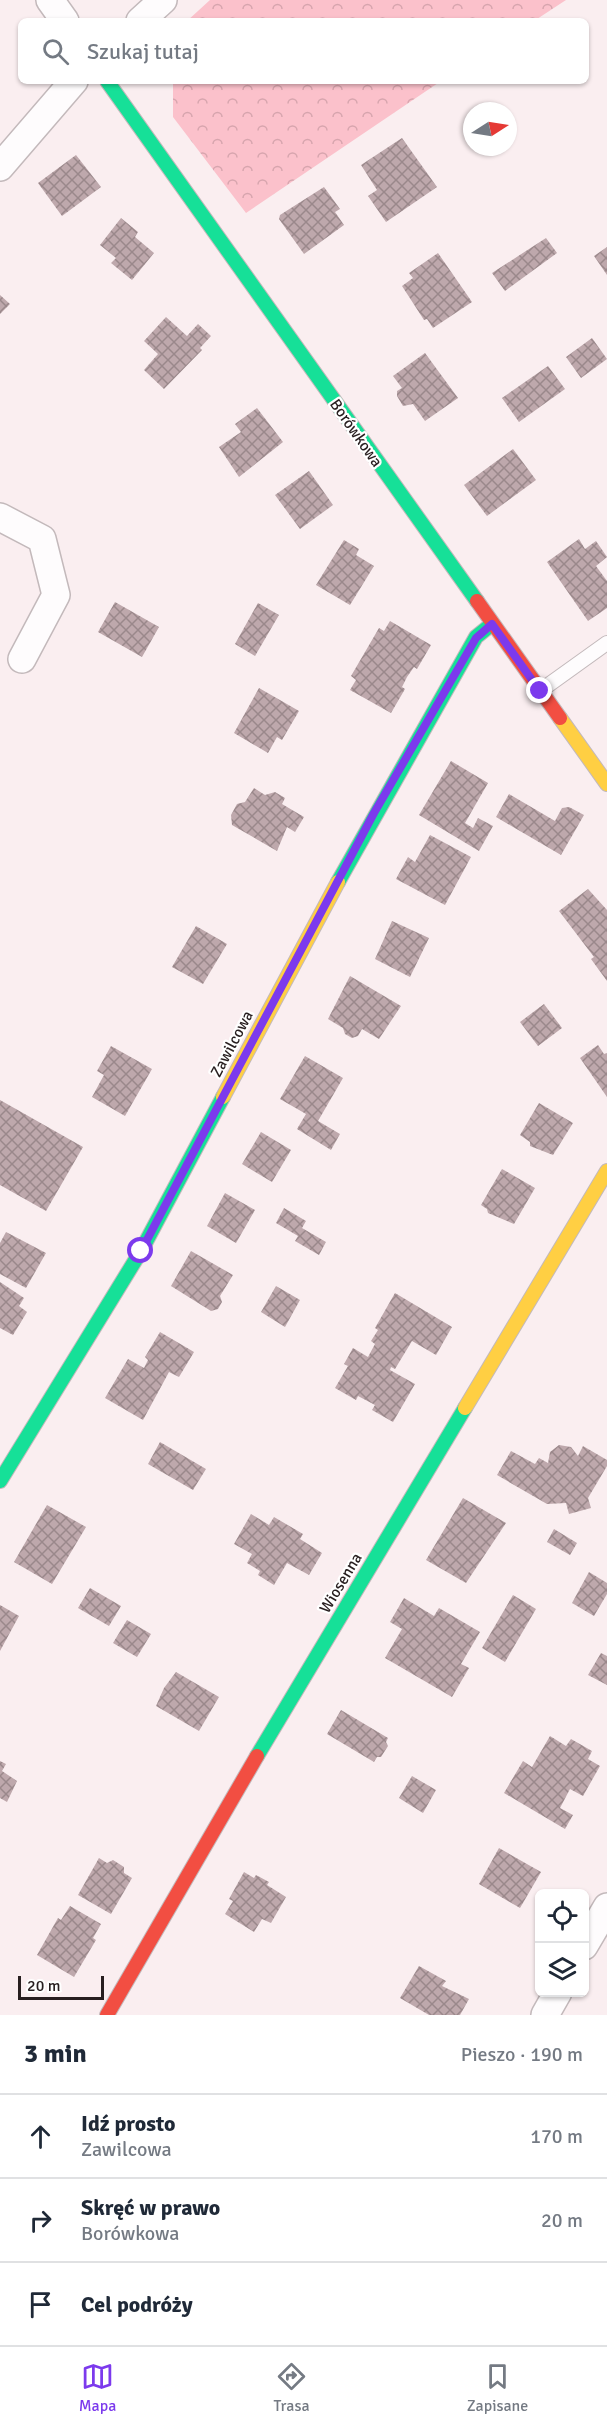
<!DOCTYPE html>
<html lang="pl">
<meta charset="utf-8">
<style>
:root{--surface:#fff;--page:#f2f2f3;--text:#1f2937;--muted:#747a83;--line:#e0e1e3;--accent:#7c3aed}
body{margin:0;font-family:Signika,sans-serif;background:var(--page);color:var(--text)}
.controls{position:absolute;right:18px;bottom:18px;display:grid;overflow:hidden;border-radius:9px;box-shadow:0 2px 4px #0004}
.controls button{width:54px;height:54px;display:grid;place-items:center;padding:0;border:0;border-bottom:2px solid var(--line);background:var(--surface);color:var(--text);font:30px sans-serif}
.compass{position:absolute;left:463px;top:102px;width:54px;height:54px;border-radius:50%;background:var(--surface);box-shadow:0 2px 4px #0004;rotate:78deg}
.scale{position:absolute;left:18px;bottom:15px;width:86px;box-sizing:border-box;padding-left:6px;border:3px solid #271e1f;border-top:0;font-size:16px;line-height:21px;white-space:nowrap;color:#271e1f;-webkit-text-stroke:4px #fff;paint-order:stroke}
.stop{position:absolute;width:18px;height:18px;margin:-14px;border:4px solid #7c3aed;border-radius:50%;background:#fff}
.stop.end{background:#7c3aed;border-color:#fff;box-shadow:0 2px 6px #0008}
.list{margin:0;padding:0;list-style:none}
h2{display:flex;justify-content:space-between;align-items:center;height:78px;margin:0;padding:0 24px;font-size:26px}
h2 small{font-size:20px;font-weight:400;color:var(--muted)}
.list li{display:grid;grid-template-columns:39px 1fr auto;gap:18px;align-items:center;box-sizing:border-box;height:84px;padding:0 24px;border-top:2px solid var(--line)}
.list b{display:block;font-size:22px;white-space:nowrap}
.list p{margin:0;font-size:20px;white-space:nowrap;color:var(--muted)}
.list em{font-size:20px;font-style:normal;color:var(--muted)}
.icon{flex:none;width:33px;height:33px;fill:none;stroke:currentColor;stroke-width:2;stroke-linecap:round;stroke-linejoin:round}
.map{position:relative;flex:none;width:607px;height:2015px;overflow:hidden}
.search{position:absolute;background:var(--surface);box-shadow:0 2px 4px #0004;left:18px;right:18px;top:18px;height:66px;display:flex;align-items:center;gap:15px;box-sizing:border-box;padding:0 21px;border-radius:9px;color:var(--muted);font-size:22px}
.sheet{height:330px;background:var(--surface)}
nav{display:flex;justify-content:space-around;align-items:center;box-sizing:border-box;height:84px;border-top:2px solid var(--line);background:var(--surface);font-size:16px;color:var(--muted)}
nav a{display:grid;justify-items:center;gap:3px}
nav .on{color:var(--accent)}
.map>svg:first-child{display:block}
</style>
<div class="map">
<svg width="607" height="2015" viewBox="0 0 607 2015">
<defs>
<pattern id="forest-crowns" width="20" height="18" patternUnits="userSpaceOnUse" patternTransform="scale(1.5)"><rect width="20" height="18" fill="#fbc1cb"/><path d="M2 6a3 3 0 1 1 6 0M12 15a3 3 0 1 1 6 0" fill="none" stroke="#d7a5ae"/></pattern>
<pattern id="building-cross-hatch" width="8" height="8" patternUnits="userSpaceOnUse" patternTransform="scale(1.5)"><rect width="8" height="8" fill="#bea8ac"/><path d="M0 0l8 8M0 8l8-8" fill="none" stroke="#9a888b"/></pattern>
</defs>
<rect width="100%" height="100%" fill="#faeef0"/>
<path fill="url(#forest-crowns)" d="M210,0H566L534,21H187Z
M173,81H441L246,213L173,117Z"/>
<path fill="url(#building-cross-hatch)" d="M402,138L437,187L386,222L368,196L377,190L361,165Z
M76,155L101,187L62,216L38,183Z
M324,187L340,209L335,212L344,225L304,254L279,219L280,215Z
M121,218L138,232L135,237L154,253L132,280L111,263L116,258L100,245Z
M546,238L557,253L505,291L492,273Z
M607,247V275L594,256Z
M438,253L472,302L433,328L427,319L424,320L402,286L413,278L409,273Z
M0,295L10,304L0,314Z
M166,317L187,336L198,324L211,336L200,348L202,350L164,389L144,370L158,354L144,341Z
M592,338L607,359L581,378L566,357Z
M425,353L458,398L425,421L413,404L403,406L397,396V391L402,388L393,376Z
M548,366L565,389L519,422L502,398Z
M257,408L283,442L239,477L219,447L241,432L235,424Z
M513,449L536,480L487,516L464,485Z
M309,471L333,505L300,529L275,495Z
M579,539L585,549L596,541L607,557L596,566L607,581V608L588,621L547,562Z
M344,540L359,549L356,555L374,566L350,605L316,585Z
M115,602L159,627L142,657L98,632Z
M258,603L279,615L255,656L235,644Z
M390,621L431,645L417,669L414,667L407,677L402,687L405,689L391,713L350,690L356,680L351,676L379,628L384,631Z
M259,688L299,711L282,740L277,737L268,753L234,733Z
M451,761L488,783L465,823L473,828L478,818L493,826L479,851L419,815Z
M254,788L265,795L275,792L285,798L282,804L304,817L295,832L287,827L277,851L232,825L231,815L237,804L245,802Z
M509,794L555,821L562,808L569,807L584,815L561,855L496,817Z
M430,835L471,857L445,905L396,879L408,857L415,862Z
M588,889L607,910V981L591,959L594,957L559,911Z
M392,921L429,938L410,977L375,959Z
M196,926L227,944L203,984L172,967Z
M350,976L401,1006L379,1039L362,1029L358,1036L352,1038L345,1034L343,1028L328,1019Z
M544,1004L562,1028L538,1046L520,1022Z
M598,1045L604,1054L607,1053V1097L580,1058Z
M111,1046L152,1069L125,1116L92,1097L104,1075L97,1071Z
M305,1056L343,1078L318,1121L340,1134L331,1150L297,1129L306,1114L280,1099Z
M0,1100L83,1147L46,1211L0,1185Z
M539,1103L573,1123L553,1155L530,1146V1142L520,1135Z
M261,1132L291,1150L272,1182L242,1164Z
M502,1169L535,1188L514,1224L488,1213L487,1209L481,1205Z
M225,1193L255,1210L236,1243L207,1226Z
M284,1208L306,1221L302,1228L326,1242L319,1255L295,1241L298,1236L276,1223Z
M6,1232L46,1253L26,1288L0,1274V1243Z
M191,1251L233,1275L220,1296L222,1302L218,1309L211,1311L171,1286Z
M0,1282L24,1298L19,1306L27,1312L13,1335L0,1328Z
M276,1286L300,1300L285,1327L261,1312Z
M395,1293L452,1327L436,1355L412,1341L395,1369L391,1367L390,1370L415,1384L393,1422L372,1410L375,1405L358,1396L356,1400L335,1388L348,1366L344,1364L353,1348L368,1357L375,1344L371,1341L378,1330L375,1328Z
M160,1332L194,1352L179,1377L169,1372L143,1420L105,1398L128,1359L144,1368L148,1360L145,1357Z
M160,1442L206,1469L193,1490L148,1464Z
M559,1445L571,1447L578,1456L583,1446L607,1460V1466L588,1498L591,1508L569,1514L566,1503L547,1504L497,1475L511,1451L535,1464L539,1458L548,1463L550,1452Z
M463,1498L506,1523L466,1583L426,1560Z
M47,1505L86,1527L52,1584L14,1562Z
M251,1514L269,1525L274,1517L303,1534L300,1539L322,1553L309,1575L287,1563L274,1585L258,1575L260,1571L247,1563L252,1554L234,1544Z
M554,1529L577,1543L570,1555L547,1542Z
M589,1572L607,1583V1594L594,1616L572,1603Z
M90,1588L121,1606L109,1626L78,1608Z
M513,1595L536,1609L505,1662L482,1648Z
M404,1598L434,1616L439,1608L480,1632L461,1664L469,1668L452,1697L385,1658L402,1629L390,1622Z
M0,1605L19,1616L0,1651Z
M127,1620L151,1634L137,1657L113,1643Z
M601,1653L607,1656V1685L588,1675Z
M176,1672L219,1697L199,1731L156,1706L164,1688Z
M341,1710L388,1738L386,1742L388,1746L381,1757H377L374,1762L327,1734Z
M550,1736L566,1746L571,1739L592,1751L588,1759L600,1766L583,1796L570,1789L560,1808L573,1815L565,1829L504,1793L523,1761L532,1767Z
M0,1761L6,1764L2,1771L17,1781L7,1802L0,1798Z
M412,1776L436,1790L423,1813L399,1798Z
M499,1848L541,1872L520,1908L479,1884Z
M99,1858L107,1863L113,1860L124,1867V1873L132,1878L111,1914L78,1895Z
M244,1872L254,1878L256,1875L269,1882L267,1885L286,1897L271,1923L262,1919L254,1932L225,1914L233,1901L229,1899Z
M70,1906L101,1924L93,1938L96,1940L74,1977L37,1955L58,1918L61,1920Z
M419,1966L446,1981L442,1986L469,1999L460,2015H429L400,1998Z"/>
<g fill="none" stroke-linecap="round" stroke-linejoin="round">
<defs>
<path id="lane" d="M540,691L607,643"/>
<path id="street" d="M50,0L65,21
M140,21L163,0
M0,167L74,81
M0,517L42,539L56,595L22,659
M584,1946L607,1907
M545,2015L558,1992"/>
<path id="fast" d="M107,81L477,601
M338,882L476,637L492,624
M0,1481L141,1251L223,1097
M257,1756L465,1408"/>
<path id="slow" d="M560,718L607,784
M223,1097L338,882
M465,1408L607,1171"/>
<path id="jam" d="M477,601L560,718
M107,2015L257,1756"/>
</defs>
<use href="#lane" stroke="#c3b9bb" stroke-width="16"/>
<use href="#street" stroke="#c3b9bb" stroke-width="30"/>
<use href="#fast" stroke="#c3b9bb" stroke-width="16"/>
<use href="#slow" stroke="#c3b9bb" stroke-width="16"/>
<use href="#jam" stroke="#c3b9bb" stroke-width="16"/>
<use href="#lane" stroke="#fefcfd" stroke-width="14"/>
<use href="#street" stroke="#fefcfd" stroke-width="27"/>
<use href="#fast" stroke="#16e098" stroke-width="14"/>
<use href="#slow" stroke="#ffcf43" stroke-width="14"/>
<use href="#jam" stroke="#f24e42" stroke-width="14"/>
</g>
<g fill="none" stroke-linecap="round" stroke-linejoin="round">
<path stroke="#7c3aed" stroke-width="8" d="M141,1251L374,813L476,638L492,624L540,691"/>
</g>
<g text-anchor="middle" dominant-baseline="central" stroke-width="4.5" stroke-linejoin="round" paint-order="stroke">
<g font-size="16" fill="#271e1f" stroke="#fff">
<text transform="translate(356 433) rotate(55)">Borówkowa</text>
<text transform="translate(232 1044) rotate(-62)">Zawilcowa</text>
<text transform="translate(341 1583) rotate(-59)">Wiosenna</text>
</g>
</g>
</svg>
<div class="controls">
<button><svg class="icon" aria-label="locate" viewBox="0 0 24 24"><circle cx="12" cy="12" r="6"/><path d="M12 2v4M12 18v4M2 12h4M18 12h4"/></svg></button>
<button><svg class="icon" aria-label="layers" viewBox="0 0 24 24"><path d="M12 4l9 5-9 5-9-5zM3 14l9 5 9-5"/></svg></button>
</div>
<svg class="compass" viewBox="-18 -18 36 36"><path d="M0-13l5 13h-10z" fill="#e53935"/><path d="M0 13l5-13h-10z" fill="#747a83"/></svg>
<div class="scale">20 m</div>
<div class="stop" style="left:141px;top:1251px"></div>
<div class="stop end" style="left:540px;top:691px"></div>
<div class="search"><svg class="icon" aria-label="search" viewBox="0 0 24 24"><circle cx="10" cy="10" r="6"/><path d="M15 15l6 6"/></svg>Szukaj tutaj</div>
</div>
<section class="sheet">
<h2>3 min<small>Pieszo · 190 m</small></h2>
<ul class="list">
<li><svg class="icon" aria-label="ahead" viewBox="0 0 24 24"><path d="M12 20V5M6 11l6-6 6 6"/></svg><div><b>Idź prosto</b><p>Zawilcowa</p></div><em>170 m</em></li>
<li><svg class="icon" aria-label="right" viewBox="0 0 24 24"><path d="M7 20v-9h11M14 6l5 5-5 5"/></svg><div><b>Skręć w prawo</b><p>Borówkowa</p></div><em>20 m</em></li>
<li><svg class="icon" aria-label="arrive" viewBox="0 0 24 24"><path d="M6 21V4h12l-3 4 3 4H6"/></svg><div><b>Cel podróży</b></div></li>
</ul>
</section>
<nav>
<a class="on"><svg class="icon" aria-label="map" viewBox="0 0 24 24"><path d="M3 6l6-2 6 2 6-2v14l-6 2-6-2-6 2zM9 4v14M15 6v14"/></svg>Mapa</a>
<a><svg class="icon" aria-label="directions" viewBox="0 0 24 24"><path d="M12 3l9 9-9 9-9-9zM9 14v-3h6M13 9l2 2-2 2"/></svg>Trasa</a>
<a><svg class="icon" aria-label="saved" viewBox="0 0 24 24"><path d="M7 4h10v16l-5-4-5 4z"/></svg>Zapisane</a>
</nav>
